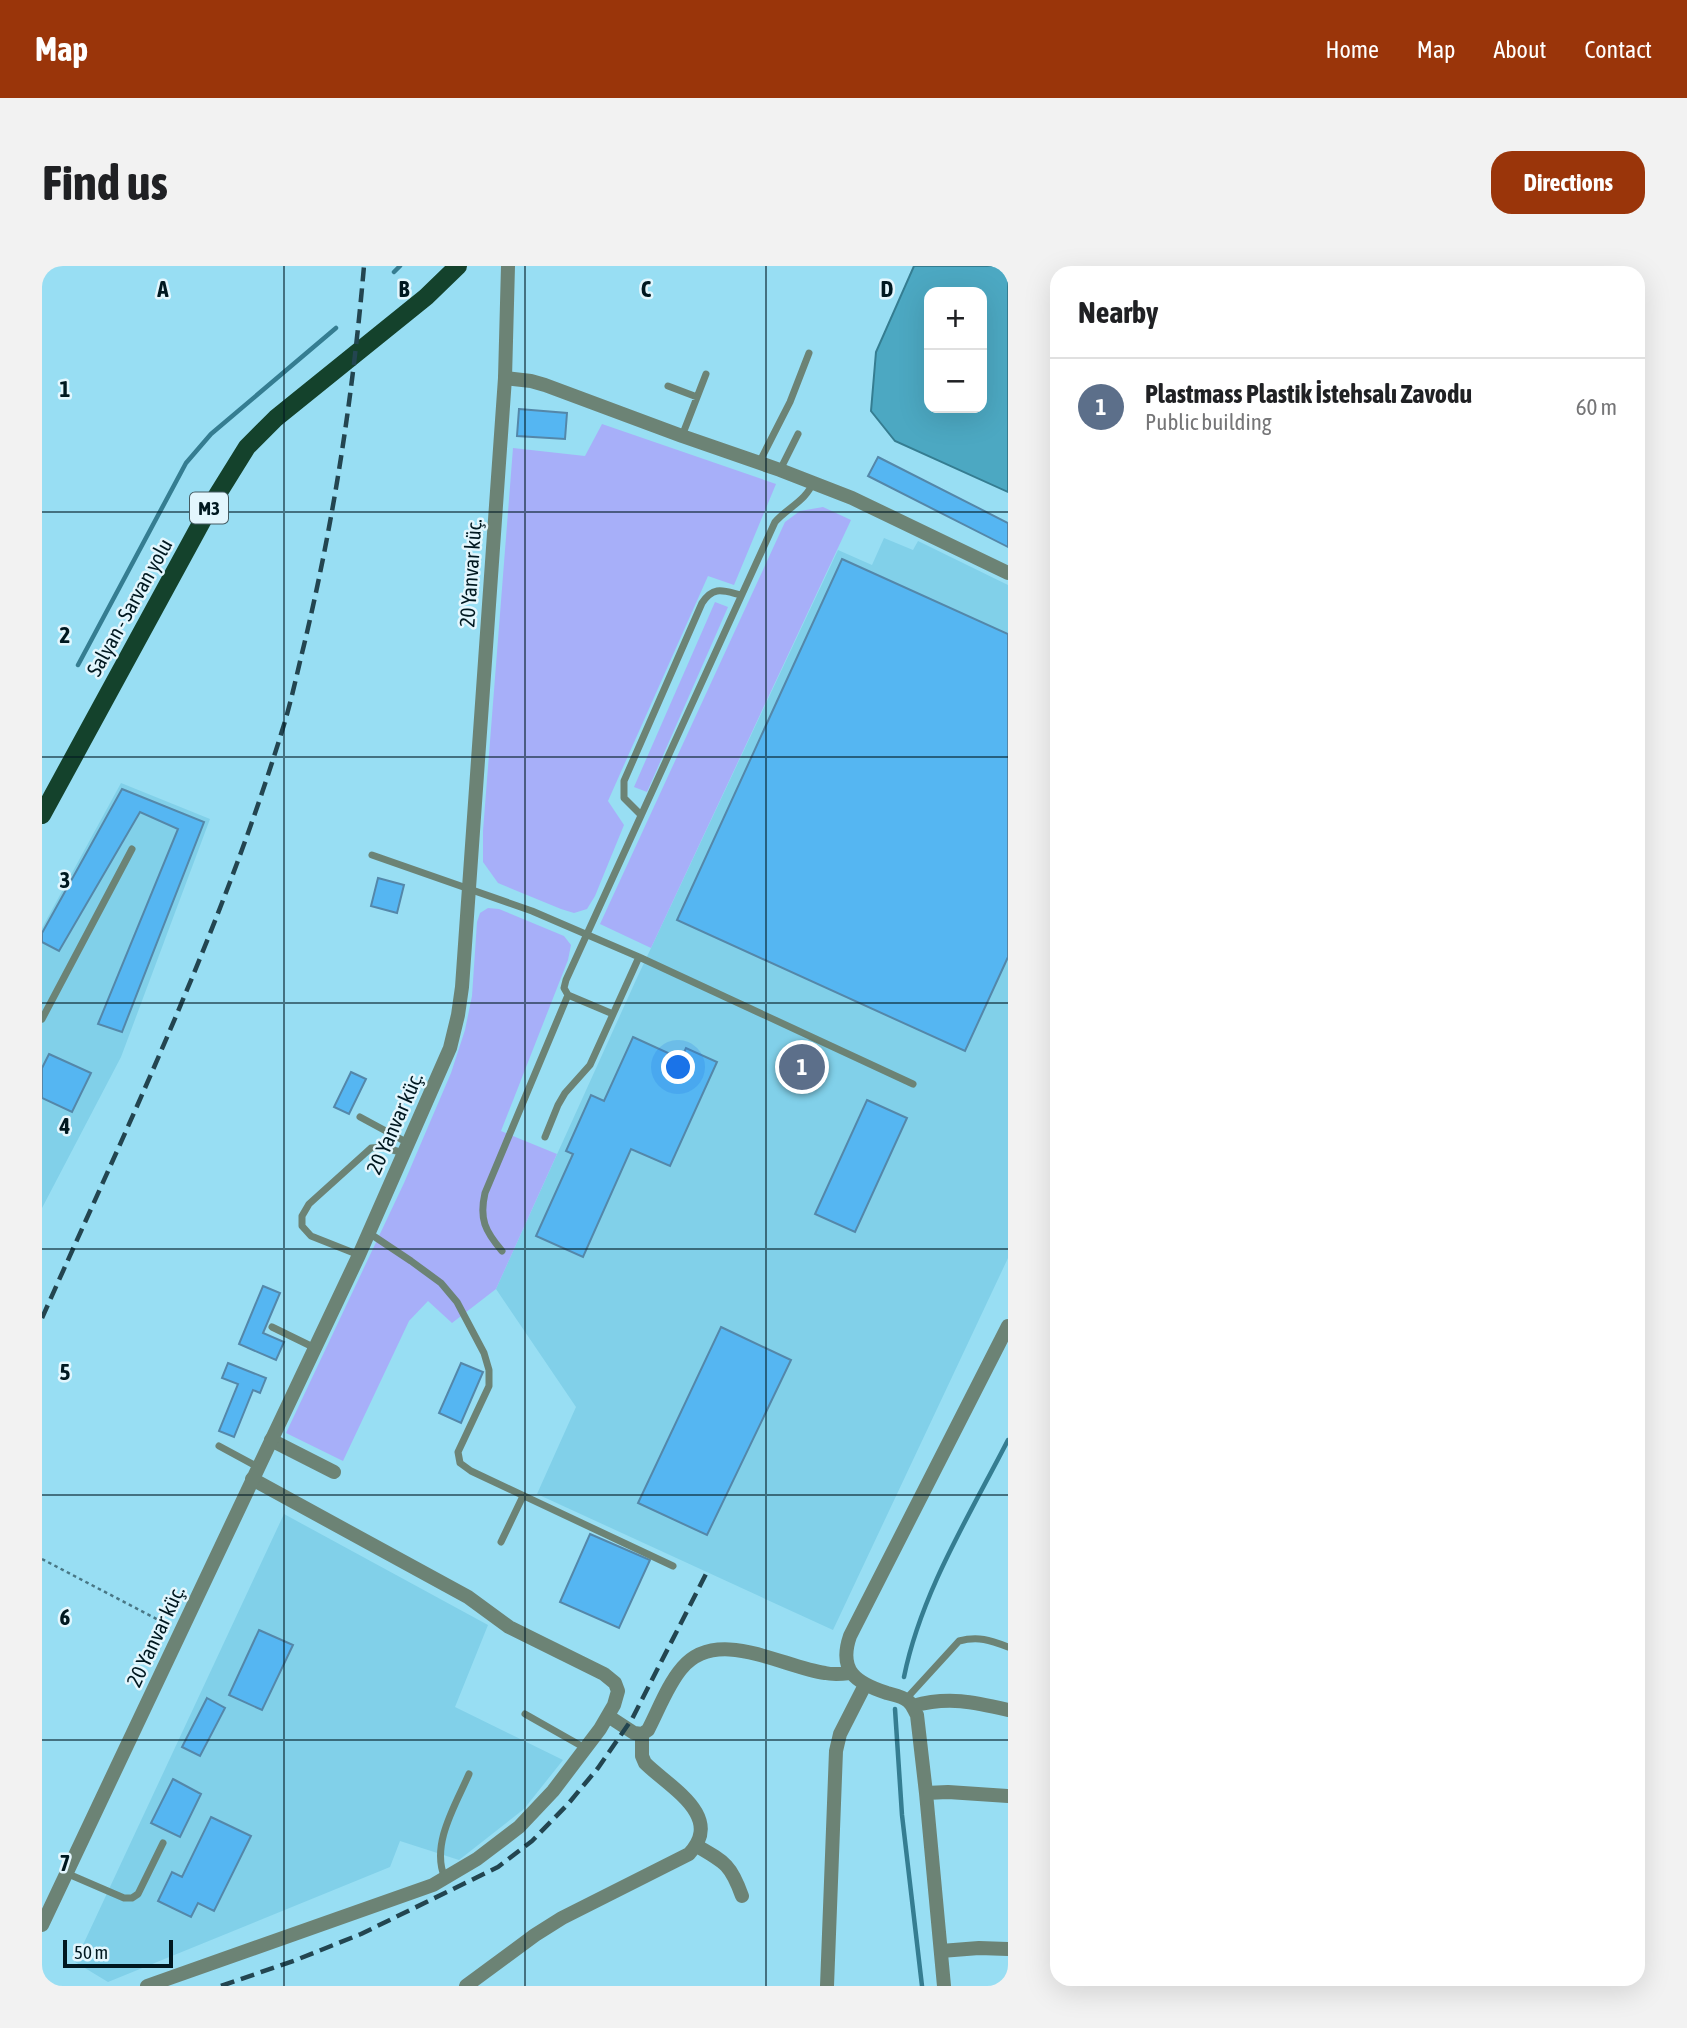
<!DOCTYPE html>
<meta charset="utf-8">
<style>
:root{--surface:#fff;--page:#f2f2f2;--text:#202124;--muted:#757577;--line:#e0e0e0;--accent:#9a350a}
body{margin:0;font-family:"Asap Condensed",sans-serif;background:var(--page);color:var(--text)}
.controls{position:absolute;right:21px;top:21px;display:grid;overflow:hidden;border-radius:14px;box-shadow:0 7px 28px #0002}
.controls button{width:63px;height:63px;display:grid;place-items:center;padding:0;border:0;border-bottom:2px solid var(--line);background:var(--surface);color:var(--text);font:35px sans-serif}
.scale{position:absolute;left:21px;bottom:18px;width:110px;box-sizing:border-box;padding-left:7px;border:4px solid #001820;border-top:0;font-size:19px;line-height:24px;white-space:nowrap;color:#001820;-webkit-text-stroke:5px #e3f6fd;paint-order:stroke}
.you{position:absolute;left:637px;top:802px;width:24px;height:24px;margin:-18px;border:5px solid #fff;border-radius:50%;background:#1a73e8;box-shadow:0 0 0 10px #1a73e833}
.badge{display:grid;place-items:center;width:46px;height:46px;border-radius:50%;background:var(--accent);color:#fff;font-size:23px;font-weight:700}
.pin{position:absolute;translate:-50% -50%;border:4px solid #fff;box-shadow:0 2px 7px #0006}
.list{margin:0;padding:0;list-style:none}
h2{display:flex;justify-content:space-between;align-items:center;height:91px;margin:0;padding:0 28px;font-size:30px}
h2 small{font-size:23px;font-weight:400;color:var(--muted)}
.list li{display:grid;grid-template-columns:46px 1fr auto;gap:21px;align-items:center;box-sizing:border-box;height:98px;padding:0 28px;border-top:2px solid var(--line)}
.list b{display:block;font-size:26px;white-space:nowrap}
.list p{margin:0;font-size:23px;white-space:nowrap;color:var(--muted)}
.list em{font-size:23px;font-style:normal;color:var(--muted)}
.map{position:relative;flex:none;width:966px;height:1720px;overflow:hidden;border-radius:21px}
header{display:flex;align-items:center;gap:42px;box-sizing:border-box;height:98px;padding:0 35px;background:var(--accent);color:#fff}
header strong{font-size:33px}
nav{display:flex;gap:38px;margin-inline-start:auto;font-size:24px}
.intro{display:flex;align-items:center;justify-content:space-between;box-sizing:border-box;height:168px;padding:0 42px}
h1{margin:0;font-size:49px}
.button{padding:18px 32px;border-radius:21px;background:var(--accent);color:#fff;font-size:24px;font-weight:700}
main{display:flex;gap:42px;padding:0 42px}
aside{flex:1;background:var(--surface);border-radius:21px;box-shadow:0 7px 28px #0002}
.map>svg:first-child{display:block}
</style>
<header>
<strong>Map</strong>
<nav><a>Home</a><a>Map</a><a>About</a><a>Contact</a></nav>
</header>
<div class="intro"><h1>Find us</h1><a class="button">Directions</a></div>
<main>
<div class="map">
<svg width="966" height="1720" viewBox="0 0 966 1720">
<rect width="100%" height="100%" fill="#98def3"/>
<path fill="#81d0e9" d="M842,272L871,284L876,275L966,319V992L791,1364L495,1228L534,1141L454,1023L594,714L796,284L830,299Z
M79,517L168,553L79,791L0,942V662Z
M242,1248L446,1359L413,1441L521,1494L482,1543L417,1594L358,1575L348,1601L66,1716L33,1696Z"/>
<path fill="#a7aff9" d="M560,158L734,218L692,319L666,310L566,535L582,559L553,630L545,643L532,647L519,643L456,617L441,596V565L471,182L543,190Z
M781,241L809,254L609,682L558,658L743,256L758,245Z
M673,336L686,341L605,526L592,521Z
M446,642L457,643L522,670L529,679L526,694L459,865L515,888L454,1023L410,1057L386,1035L367,1055L301,1195L244,1167L362,917L409,807L423,764L430,730L435,656L438,647Z"/>
<path fill="#4ca8c2" stroke="#357d91" stroke-width="2" fill-rule="evenodd" d="M872,0H966V226L853,175L829,145L834,86ZM887,26H940V142H887Z"/>
<g fill="none" stroke-linecap="round" stroke-linejoin="round">
<path stroke="#357d91" stroke-width="4.5" d="M352,6L358,0
M36,399L144,197L169,168L294,62
M862,1411C879,1327 927,1250 966,1174
M853,1443L860,1549L880,1720"/>
</g>
<path fill="#55b6f2" stroke="#5487a9" stroke-width="2" d="M477,143L525,147L523,173L475,170Z
M836,191L966,257V281L826,210Z
M800,293L966,368V691L923,785L635,654Z
M80,523L162,556L80,766L56,758L136,563L98,546L17,685L0,676V667Z
M336,612L362,619L355,647L329,640Z
M591,771L639,793L644,782L675,796L628,900L589,883L541,991L494,970L531,888L524,885L549,829L562,835Z
M7,788L49,807L30,846L0,832V802Z
M309,806L324,813L307,848L292,841Z
M825,834L865,852L813,966L773,948Z
M221,1020L238,1027L221,1067L242,1076L234,1094L197,1078Z
M679,1061L749,1094L665,1269L596,1237Z
M186,1097L224,1112L218,1127L211,1124L192,1171L177,1165L196,1118L180,1112Z
M419,1097L441,1106L419,1157L397,1147Z
M548,1268L608,1294L577,1362L518,1336Z
M217,1364L251,1379L220,1444L187,1429Z
M165,1432L183,1442L158,1490L140,1481Z
M131,1513L159,1528L138,1571L109,1557Z
M169,1551L209,1570L172,1645L156,1637L149,1651L116,1635L130,1606L140,1611Z"/>
<g fill="none" stroke-linecap="round" stroke-linejoin="round">
<path stroke="#497785" stroke-width="2.5" stroke-dasharray="3.5 3.5" stroke-linecap="butt" d="M0,1293L126,1359"/>
<path stroke="#6c8375" stroke-width="7" d="M626,120L655,131
M640,170L664,108
M717,197L748,136L767,87
M738,204L756,168
M599,549L582,532V515L660,337C672,319 682,325 699,329
M330,589L490,645L597,691L548,799L523,827L516,839L503,871
M597,691L871,818
M571,748L526,729L522,722L524,714L733,256C745,242 765,234 771,216
M0,753L90,583
M318,851L366,877
M327,967L369,995L399,1017L415,1036L442,1087L447,1104V1120L416,1186L418,1197L429,1205L631,1300
M460,985C443,965 437,953 443,927L526,729
M317,989L269,970L260,960V950L267,938L329,882L340,881L362,887
M230,1061L273,1082
M177,1180L216,1201
M459,1276L481,1230
M864,1433L917,1375C936,1370 948,1374 966,1381
M483,1448L543,1482
M24,1607L82,1632H90L96,1628L121,1577
M403,1612C388,1579 414,1538 427,1508"/>
<path stroke="#6c8375" stroke-width="14" d="M463,112L489,115L503,119L640,170L738,204L810,232L966,307
M229,1174L292,1206
M871,1440C906,1430 932,1436 966,1444
M566,1450L592,1467L600,1468L606,1464C616,1445 626,1418 640,1402C675,1360 740,1401 783,1407C792,1409 800,1408 809,1407
M884,1527L906,1526L966,1530
M655,1580C683,1596 689,1599 700,1630
M899,1685L937,1682L966,1683
M105,1720L391,1619L435,1593L477,1561L511,1525L558,1463L572,1439L576,1425L573,1417L562,1408L467,1361L426,1331L210,1213
M424,1720L493,1669L520,1652L647,1588C683,1550 627,1521 603,1497L600,1490V1468
M785,1720L794,1485L798,1468L823,1419
M902,1720L884,1527L875,1449C872,1444 871,1439 866,1435C860,1430 852,1429 845,1427C814,1417 796,1405 808,1370L966,1060"/>
<path stroke="#6c8375" stroke-width="14" d="M0,1659L317,989L408,782L416,749L420,721L463,112L466,0"/>
<path stroke="#14422c" stroke-width="18" d="M0,549L169,239L205,181L234,152L384,31L416,0"/>
<path stroke="#234550" stroke-width="4.5" stroke-dasharray="14 7" stroke-linecap="butt" d="M0,1052C86,859 178,667 240,465C249,437 255,407 262,379C292,254 311,128 322,0
M179,1720L254,1694L319,1668L456,1601L490,1575L526,1538L556,1502L590,1453L665,1306"/>
</g>
<path fill="none" stroke="#001820" stroke-width="2" stroke-opacity="0.55" d="M242,0V1720M483,0V1720M724,0V1720M0,246H966M0,491H966M0,737H966M0,983H966M0,1229H966M0,1474H966"/>
<g text-anchor="middle" dominant-baseline="central" stroke-width="5" stroke-linejoin="round" paint-order="stroke">
<rect fill="#e3f6fd" stroke="#445b62" stroke-width="2" x="148" y="226.5" width="38" height="31" rx="5"/>
<g font-size="19" font-weight="bold" fill="#001820">
<text x="167" y="242">M3</text>
</g>
<g font-size="21" fill="#001820" stroke="#e3f6fd">
<text transform="translate(428 307) rotate(-86)">20 Yanvar küç.</text>
<text transform="translate(87 341) rotate(-61)">Salyan - Sarvan yolu</text>
<text transform="translate(352 857) rotate(-66)">20 Yanvar küç.</text>
<text transform="translate(113 1370) rotate(-65)">20 Yanvar küç.</text>
</g>
</g>
<g font-size="23" text-anchor="middle" font-weight="bold" fill="#001820" stroke="#e3f6fd" stroke-width="5" stroke-linejoin="round" paint-order="stroke">
<text x="121" y="31">A</text>
<text x="362" y="31">B</text>
<text x="604" y="31">C</text>
<text x="845" y="31">D</text>
<text x="23" y="131">1</text>
<text x="23" y="377">2</text>
<text x="23" y="622">3</text>
<text x="23" y="868">4</text>
<text x="23" y="1114">5</text>
<text x="23" y="1359">6</text>
<text x="23" y="1605">7</text>
</g>
</svg>
<div class="controls">
<button>+</button>
<button>−</button>
</div>
<div class="scale">50 m</div>
<div class="you"></div>
<div class="pin badge" style="left:760px;top:801px;background:#5c6f8a">1</div>
</div>
<aside>
<h2>Nearby<small></small></h2>
<ul class="list">
<li><span class="badge" style="background:#5c6f8a">1</span><div><b>Plastmass Plastik İstehsalı Zavodu</b><p>Public building</p></div><em>60 m</em></li>
</ul>
</aside>
</main>
